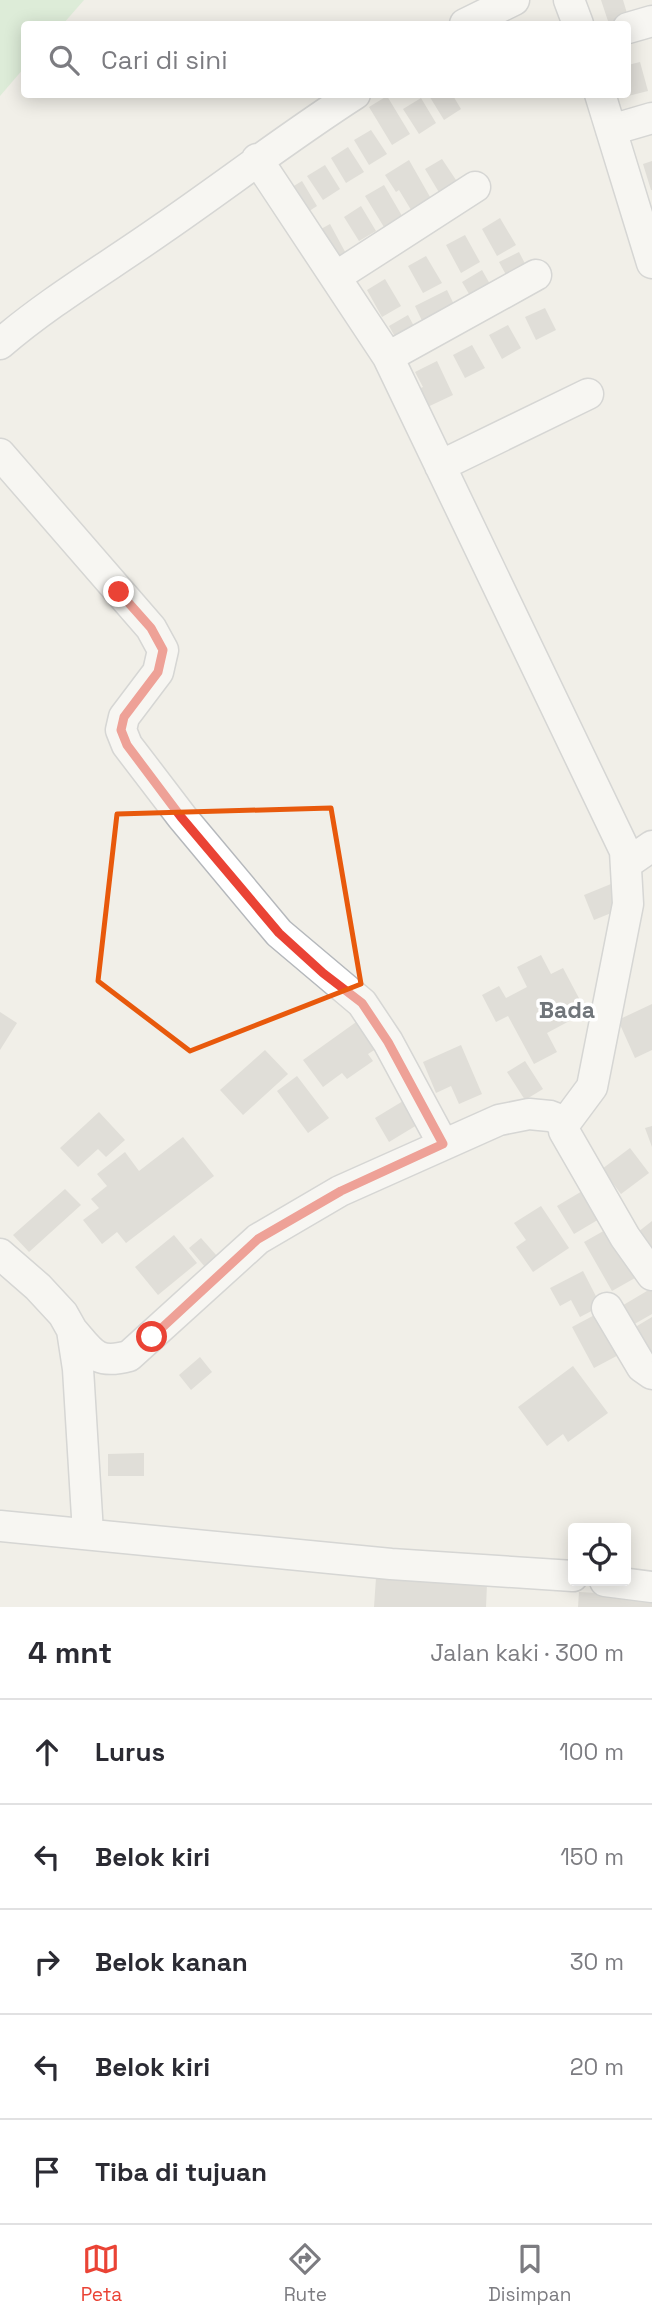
<!DOCTYPE html>
<html lang="id">
<meta charset="utf-8">
<style>
:root{--surface:#fff;--page:#f2f2f3;--text:#2b2b33;--muted:#7c7c81;--line:#e1e1e2;--accent:#ea4335}
body{margin:0;font-family:"Space Grotesk",sans-serif;background:var(--page);color:var(--text)}
.controls{position:absolute;right:21px;bottom:21px;display:grid;overflow:hidden;border-radius:7px;box-shadow:0 4px 18px #0003}
.controls button{width:63px;height:63px;display:grid;place-items:center;padding:0;border:0;border-bottom:2px solid var(--line);background:var(--surface);color:var(--text);font:35px sans-serif}
.stop{position:absolute;width:21px;height:21px;margin:-16px;border:5px solid #ea4335;border-radius:50%;background:#fff}
.stop.end{background:#ea4335;border-color:#fff;box-shadow:0 2px 7px #0008}
.list{margin:0;padding:0;list-style:none}
h2{display:flex;justify-content:space-between;align-items:center;height:91px;margin:0;padding:0 28px;font-size:30px}
h2 small{font-size:23px;font-weight:400;color:var(--muted)}
.list li{display:grid;grid-template-columns:46px 1fr auto;gap:21px;align-items:center;box-sizing:border-box;height:105px;padding:0 28px;border-top:2px solid var(--line)}
.list b{display:block;font-size:26px;white-space:nowrap}
.list em{font-size:23px;font-style:normal;color:var(--muted)}
.icon{flex:none;width:38px;height:38px;fill:none;stroke:currentColor;stroke-width:2;stroke-linecap:round;stroke-linejoin:round}
.map{position:relative;flex:none;width:652px;height:1607px;overflow:hidden}
.search{position:absolute;background:var(--surface);box-shadow:0 4px 18px #0003;left:21px;right:21px;top:21px;height:77px;display:flex;align-items:center;gap:18px;box-sizing:border-box;padding:0 24px;border-radius:7px;color:var(--muted);font-size:26px}
.sheet{height:616px;background:var(--surface)}
nav{display:flex;justify-content:space-around;align-items:center;box-sizing:border-box;height:98px;border-top:2px solid var(--line);background:var(--surface);font-size:19px;color:var(--muted)}
nav a{display:grid;justify-items:center;gap:4px}
nav .on{color:var(--accent)}
.map>svg:first-child{display:block}
</style>
<div class="map">
<svg width="652" height="1607" viewBox="0 0 652 1607">
<rect width="100%" height="100%" fill="#f1efe8"/>
<path fill="#c5e8c5" d="M0,0H84L63,24H24V68L0,96Z"/>
<path fill="#cccac5" d="M601,0H623L633,33L628,24H609Z
M640,62L648,91L628,96V65Z
M428,94H452L461,109L444,120Z
M387,96L410,134L392,145L369,107Z
M421,98L436,123L419,134L403,109Z
M371,130L387,154L369,165L354,140Z
M348,147L364,172L346,183L331,158Z
M442,159L458,183L440,194L425,169Z
M409,160L438,211L419,223L399,190L396,192L385,175Z
M652,161V190H651L643,164Z
M325,165L340,189L323,200L307,176Z
M302,181L317,206L300,217L284,192Z
M384,185L405,221L387,232L365,196Z
M361,206L376,231L359,241L344,217Z
M500,218L516,245L497,256L482,229Z
M330,224L349,259L331,269L312,234Z
M465,235L480,262L461,273L446,245Z
M519,252L535,283L516,293L499,262Z
M426,256L442,283L423,293L408,266Z
M482,270L499,300L479,311L462,282Z
M385,279L401,306L382,317L367,290Z
M447,290L462,321L434,346L415,306Z
M545,308L556,330L536,340L525,317Z
M408,315L423,343L404,353L389,326Z
M508,325L521,348L502,359L489,335Z
M472,345L485,368L465,378L453,355Z
M437,361L453,395L419,411L411,392L423,387L415,372Z
M611,884L621,909L594,920L584,895Z
M541,955L551,974L563,968L581,1002L570,1008L575,1018L547,1033L557,1052L534,1064L508,1016L496,1022L482,995L499,986L506,998L527,987L517,967Z
M652,1004V1050L635,1058L618,1020Z
M0,1012L17,1023L0,1050Z
M359,1020L379,1047L368,1054L373,1061L347,1079L342,1073L323,1087L303,1060Z
M461,1045L482,1094L459,1104L451,1086L436,1093L423,1062Z
M265,1050L288,1074L243,1115L220,1090Z
M525,1061L543,1089L525,1100L507,1072Z
M297,1076L329,1118L308,1133L277,1091Z
M408,1098L422,1122L389,1142L375,1118Z
M99,1112L125,1140L106,1157L98,1149L78,1167L60,1148Z
M652,1126V1147L645,1128Z
M183,1137L214,1176L126,1243L117,1232L102,1244L83,1220L99,1208L91,1199L107,1186L97,1174L125,1152L139,1171Z
M630,1148L649,1173L621,1194L602,1169Z
M65,1189L81,1205L29,1252L13,1235Z
M584,1190L601,1218L574,1234L557,1206Z
M541,1206L569,1248L533,1272L516,1247L526,1240L514,1223Z
M652,1221V1249L638,1232Z
M614,1225L642,1274L612,1291L584,1242Z
M174,1235L197,1263L158,1295L135,1267Z
M201,1238L217,1256L205,1267L189,1248Z
M583,1271L601,1306L580,1317L571,1300L560,1306L550,1288Z
M652,1288V1314L631,1326L620,1307Z
M604,1310L626,1351L594,1368L572,1327Z
M652,1317V1357L632,1329Z
M200,1357L212,1372L191,1390L179,1375Z
M573,1366L608,1413L568,1442L563,1434L547,1446L518,1407Z
M144,1453V1476H108V1454Z
M376,1578L487,1584L486,1607H374Z
M579,1592L652,1596V1607H578Z"/>
<g fill="none" stroke-linecap="round" stroke-linejoin="round">
<defs>
<path id="minor" d="M569,0L578,24
M465,24L514,0
M628,28L652,21
M600,94L652,263
M611,130L652,118
M257,159L388,357L625,851L628,904L592,1087L566,1122L564,1131L625,1237L652,1275
M337,276L475,187
M0,344C50,301 108,267 162,229C226,185 288,137 355,94
M388,357L536,275
M0,454L151,628L163,650L158,672L124,717L121,730L127,745L182,817L279,933L362,1003L388,1042L443,1144
M440,466L588,394
M626,864L652,846
M0,1254L38,1287L63,1314L72,1330L78,1369L88,1533
M607,1308L642,1367L652,1374
M72,1330C92,1353 96,1365 129,1356L258,1239L340,1191L499,1120L529,1114L550,1116L566,1122
M0,1526L391,1564L573,1576
M605,1581L652,1587"/>
</defs>
<use href="#minor" stroke="#b5b8bc" stroke-width="33"/>
<use href="#minor" stroke="#fff" stroke-width="30"/>
</g>
<g fill="none" stroke-linecap="round" stroke-linejoin="round">
<path stroke="#ea4335" stroke-width="9" d="M119,592L151,628L163,650L158,672L124,717L121,730L127,745L181,817L279,933L323,973L362,1003L388,1042L443,1144L341,1191L258,1239L152,1337"/>
</g>
<path d="M0 0H652V1607H0ZM331,808L361,984L190,1051L98,981L117,814Z" fill="#f1efe8" fill-opacity=".55" fill-rule="evenodd"/>
<path fill="none" stroke="#e8590c" stroke-width="5" stroke-linejoin="round" d="M331,808L361,984L190,1051L98,981L117,814Z"/>
<g text-anchor="middle" dominant-baseline="central" stroke-width="7" stroke-linejoin="round" paint-order="stroke">
<g font-size="23" font-weight="bold" fill="#70757a" stroke="#fff">
<text x="567" y="1010">Bada</text>
</g>
</g>
</svg>
<div class="controls">
<button><svg class="icon" aria-label="locate" viewBox="0 0 24 24"><circle cx="12" cy="12" r="6"/><path d="M12 2v4M12 18v4M2 12h4M18 12h4"/></svg></button>
</div>
<div class="stop" style="left:152px;top:1337px"></div>
<div class="stop end" style="left:119px;top:592px"></div>
<div class="search"><svg class="icon" aria-label="search" viewBox="0 0 24 24"><circle cx="10" cy="10" r="6"/><path d="M15 15l6 6"/></svg>Cari di sini</div>
</div>
<section class="sheet">
<h2>4 mnt<small>Jalan kaki · 300 m</small></h2>
<ul class="list">
<li><svg class="icon" aria-label="ahead" viewBox="0 0 24 24"><path d="M12 20V5M6 11l6-6 6 6"/></svg><div><b>Lurus</b></div><em>100 m</em></li>
<li><svg class="icon" aria-label="left" viewBox="0 0 24 24"><path d="M17 20v-9H6M10 6l-5 5 5 5"/></svg><div><b>Belok kiri</b></div><em>150 m</em></li>
<li><svg class="icon" aria-label="right" viewBox="0 0 24 24"><path d="M7 20v-9h11M14 6l5 5-5 5"/></svg><div><b>Belok kanan</b></div><em>30 m</em></li>
<li><svg class="icon" aria-label="left" viewBox="0 0 24 24"><path d="M17 20v-9H6M10 6l-5 5 5 5"/></svg><div><b>Belok kiri</b></div><em>20 m</em></li>
<li><svg class="icon" aria-label="arrive" viewBox="0 0 24 24"><path d="M6 21V4h12l-3 4 3 4H6"/></svg><div><b>Tiba di tujuan</b></div></li>
</ul>
</section>
<nav>
<a class="on"><svg class="icon" aria-label="map" viewBox="0 0 24 24"><path d="M3 6l6-2 6 2 6-2v14l-6 2-6-2-6 2zM9 4v14M15 6v14"/></svg>Peta</a>
<a><svg class="icon" aria-label="directions" viewBox="0 0 24 24"><path d="M12 3l9 9-9 9-9-9zM9 14v-3h6M13 9l2 2-2 2"/></svg>Rute</a>
<a><svg class="icon" aria-label="saved" viewBox="0 0 24 24"><path d="M7 4h10v16l-5-4-5 4z"/></svg>Disimpan</a>
</nav>
